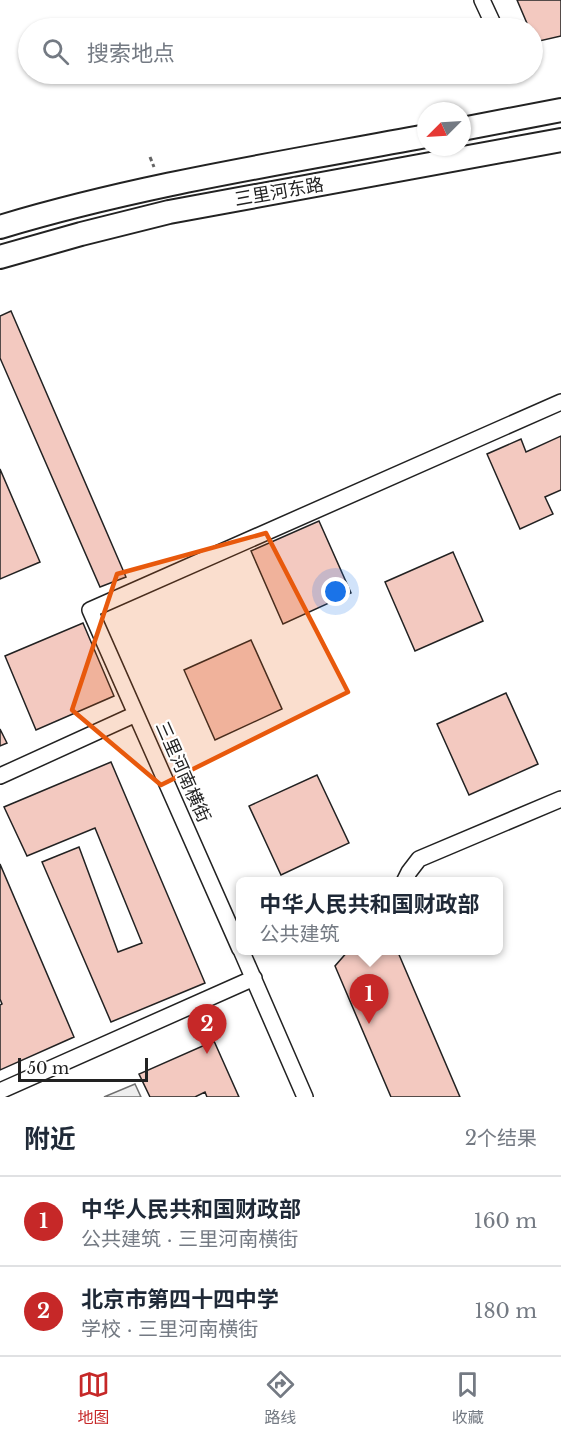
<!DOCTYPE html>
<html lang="zh">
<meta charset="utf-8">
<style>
:root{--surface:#fff;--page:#f2f2f3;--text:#1f2937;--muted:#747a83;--line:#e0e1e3;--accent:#c62828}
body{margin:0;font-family:"Libre Baskerville","Noto Sans SC",serif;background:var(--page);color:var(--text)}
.compass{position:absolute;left:417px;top:102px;width:54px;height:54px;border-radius:50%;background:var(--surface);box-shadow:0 2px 4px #0004;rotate:246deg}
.scale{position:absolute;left:18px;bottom:15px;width:130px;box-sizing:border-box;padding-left:6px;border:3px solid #222;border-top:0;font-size:16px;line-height:21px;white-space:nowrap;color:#222;-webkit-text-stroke:4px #fff;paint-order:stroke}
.you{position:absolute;left:336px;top:592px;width:21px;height:21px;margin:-15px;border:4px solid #fff;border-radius:50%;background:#1a73e8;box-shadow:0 0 0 9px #1a73e833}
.badge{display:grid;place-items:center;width:39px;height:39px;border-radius:50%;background:var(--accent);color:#fff;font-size:20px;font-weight:700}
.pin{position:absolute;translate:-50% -50px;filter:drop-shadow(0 2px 3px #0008)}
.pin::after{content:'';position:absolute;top:32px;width:21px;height:18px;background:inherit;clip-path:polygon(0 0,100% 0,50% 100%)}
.popup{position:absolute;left:236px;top:877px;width:267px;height:78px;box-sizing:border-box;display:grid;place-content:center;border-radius:9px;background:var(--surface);filter:drop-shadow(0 2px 4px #0005);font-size:20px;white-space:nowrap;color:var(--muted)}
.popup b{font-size:22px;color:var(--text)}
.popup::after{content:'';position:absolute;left:50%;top:100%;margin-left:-12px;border:12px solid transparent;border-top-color:var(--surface)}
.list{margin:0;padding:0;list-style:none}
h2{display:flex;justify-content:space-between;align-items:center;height:78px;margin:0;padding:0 24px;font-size:26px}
h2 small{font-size:20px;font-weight:400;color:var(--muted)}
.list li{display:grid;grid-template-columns:39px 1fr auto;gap:18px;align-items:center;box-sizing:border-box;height:90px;padding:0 24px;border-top:2px solid var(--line)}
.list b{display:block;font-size:22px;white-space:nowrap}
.list p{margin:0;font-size:20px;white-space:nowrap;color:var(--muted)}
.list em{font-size:20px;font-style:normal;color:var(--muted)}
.icon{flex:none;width:33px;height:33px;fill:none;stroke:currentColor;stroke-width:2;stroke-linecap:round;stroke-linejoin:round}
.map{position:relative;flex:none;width:561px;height:1097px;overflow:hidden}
.search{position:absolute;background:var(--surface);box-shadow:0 2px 4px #0004;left:18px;right:18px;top:18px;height:66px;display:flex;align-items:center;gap:15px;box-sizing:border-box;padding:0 21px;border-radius:33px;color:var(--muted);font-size:22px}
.sheet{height:258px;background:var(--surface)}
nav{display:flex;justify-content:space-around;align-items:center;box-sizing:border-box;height:84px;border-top:2px solid var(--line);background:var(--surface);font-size:16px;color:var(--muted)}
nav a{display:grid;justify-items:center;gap:3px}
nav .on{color:var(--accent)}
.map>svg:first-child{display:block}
</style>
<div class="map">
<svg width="561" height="1097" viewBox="0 0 561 1097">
<rect width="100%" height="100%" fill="#fff"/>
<path fill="#eee" stroke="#6f6f6f" stroke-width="1.5" d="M135,1084L141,1097H104Z"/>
<path fill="#f3c9c0" stroke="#222" stroke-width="1.5" d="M517,0H561V36L535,42L532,36V28H529Z
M11,311L126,577L100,587L0,358V316Z
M561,436V490L545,497L553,514L520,529L487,454L521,439L526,452Z
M0,469L40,562L0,579Z
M319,521L351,593L283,624L251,551Z
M453,552L483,621L415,651L385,582Z
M83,623L114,696L36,730L5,656Z
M251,640L282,709L215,740L184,670Z
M506,693L538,764L469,795L437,724Z
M0,729L7,743L0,746Z
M111,762L205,983L111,1022L42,862L79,847L118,952L142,943L95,828L27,856L4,807Z
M317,775L349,843L281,875L249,806Z
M0,864L74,1037L0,1070V1005L2,1004L0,999Z
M349,950H397L460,1097H391L335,966Z
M214,1041L239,1097H207L205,1092L195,1097H150L139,1074Z"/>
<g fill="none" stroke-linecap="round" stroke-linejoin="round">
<defs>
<path id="minor" d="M482,0L495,28
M136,714L90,610L561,402
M0,776L136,714L240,949
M404,882L409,872L419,859L561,799
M241,950L305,1097
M0,1091L254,978"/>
<path id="secondary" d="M462,129L561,110
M0,227C139,185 283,163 426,136
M0,257L81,234L169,212L561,140"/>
</defs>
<use href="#minor" stroke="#222" stroke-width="18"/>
<use href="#secondary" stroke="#222" stroke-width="26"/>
<path stroke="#646464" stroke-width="3" stroke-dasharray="4.5 3" stroke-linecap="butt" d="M150,157L154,167"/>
<use href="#minor" stroke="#fff" stroke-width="15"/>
<use href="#secondary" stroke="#fff" stroke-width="22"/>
</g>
<path fill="#e8590c" fill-opacity="0.2" stroke="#e8590c" stroke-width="4.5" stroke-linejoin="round" d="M266,533L348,692L161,785L72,710L117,574Z"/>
<g text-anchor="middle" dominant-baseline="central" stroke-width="4.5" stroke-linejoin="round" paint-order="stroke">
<g font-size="18" fill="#222" stroke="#fff">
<text transform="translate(279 192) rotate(-10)">三里河东路</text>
<text transform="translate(183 772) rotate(66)">三里河南横街</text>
</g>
</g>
</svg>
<svg class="compass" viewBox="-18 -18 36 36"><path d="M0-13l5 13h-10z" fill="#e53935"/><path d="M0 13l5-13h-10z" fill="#747a83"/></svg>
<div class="scale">50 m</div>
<div class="you"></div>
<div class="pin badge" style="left:369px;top:1024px">1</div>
<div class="popup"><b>中华人民共和国财政部</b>公共建筑</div>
<div class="pin badge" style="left:207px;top:1054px">2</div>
<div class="search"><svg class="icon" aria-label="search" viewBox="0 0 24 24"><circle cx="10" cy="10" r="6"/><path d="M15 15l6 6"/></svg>搜索地点</div>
</div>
<section class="sheet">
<h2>附近<small>2个结果</small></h2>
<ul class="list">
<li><span class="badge">1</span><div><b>中华人民共和国财政部</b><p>公共建筑 · 三里河南横街</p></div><em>160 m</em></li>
<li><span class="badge">2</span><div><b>北京市第四十四中学</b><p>学校 · 三里河南横街</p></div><em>180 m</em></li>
</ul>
</section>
<nav>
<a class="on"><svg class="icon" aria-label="map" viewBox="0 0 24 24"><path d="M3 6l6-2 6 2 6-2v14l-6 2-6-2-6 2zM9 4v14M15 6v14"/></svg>地图</a>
<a><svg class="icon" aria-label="directions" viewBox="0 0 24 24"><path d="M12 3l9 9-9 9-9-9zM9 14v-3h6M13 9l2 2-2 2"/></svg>路线</a>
<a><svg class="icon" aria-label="saved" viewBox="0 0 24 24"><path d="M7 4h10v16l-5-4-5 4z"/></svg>收藏</a>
</nav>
